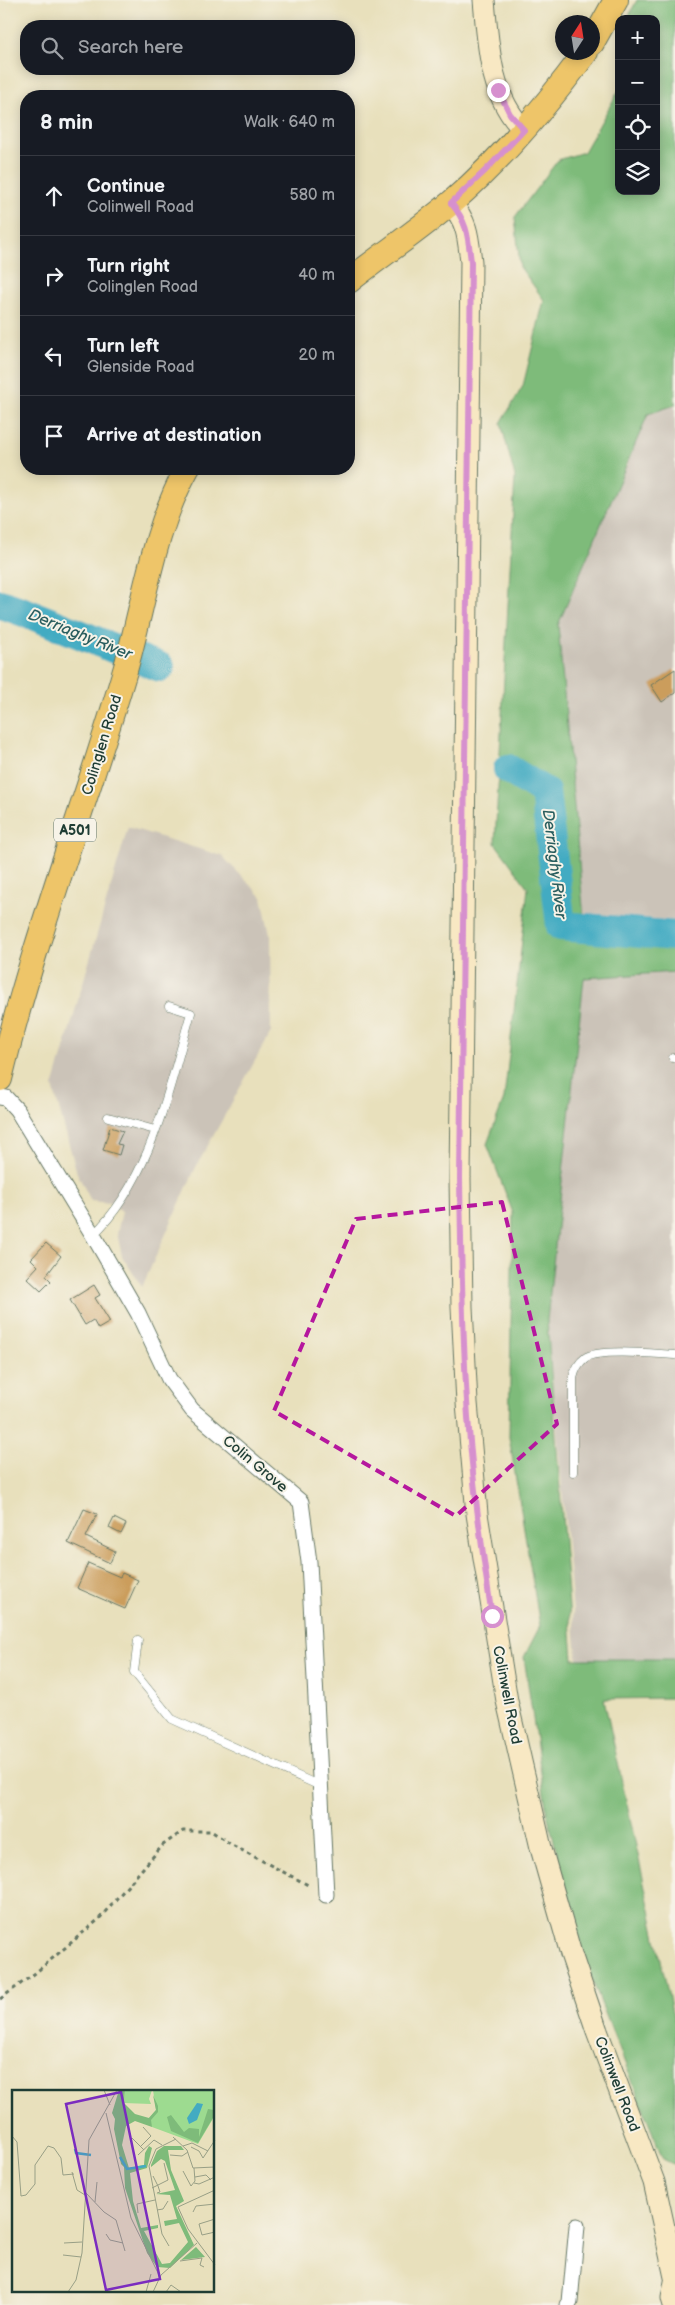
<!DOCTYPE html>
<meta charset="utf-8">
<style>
:root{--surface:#171b24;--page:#20242c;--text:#f1f3f6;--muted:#9ea1a6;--line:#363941}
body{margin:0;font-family:"Balsamiq Sans",sans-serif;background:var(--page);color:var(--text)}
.controls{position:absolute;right:15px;top:15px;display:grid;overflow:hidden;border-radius:10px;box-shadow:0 2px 12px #0003}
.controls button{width:45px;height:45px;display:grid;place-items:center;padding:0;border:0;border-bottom:1px solid var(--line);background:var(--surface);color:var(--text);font:25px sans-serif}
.compass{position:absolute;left:555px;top:15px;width:45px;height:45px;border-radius:50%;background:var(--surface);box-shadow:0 2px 12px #0003;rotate:12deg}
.stop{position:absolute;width:15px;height:15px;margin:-11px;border:4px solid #d690ce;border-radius:50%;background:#fff}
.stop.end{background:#d690ce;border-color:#fff;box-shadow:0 1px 5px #0008}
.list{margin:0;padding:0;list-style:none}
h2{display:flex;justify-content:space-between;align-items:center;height:65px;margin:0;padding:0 20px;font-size:21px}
h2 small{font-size:16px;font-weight:400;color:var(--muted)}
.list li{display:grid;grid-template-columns:32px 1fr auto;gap:15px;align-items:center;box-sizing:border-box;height:80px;padding:0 20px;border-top:1px solid var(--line)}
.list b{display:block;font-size:19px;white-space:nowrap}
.list p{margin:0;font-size:16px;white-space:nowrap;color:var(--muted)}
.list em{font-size:16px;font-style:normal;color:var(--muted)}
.icon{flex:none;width:28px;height:28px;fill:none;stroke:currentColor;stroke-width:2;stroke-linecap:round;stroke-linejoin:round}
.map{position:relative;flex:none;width:675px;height:2305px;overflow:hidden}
.search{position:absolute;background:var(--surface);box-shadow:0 2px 12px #0003;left:20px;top:20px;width:335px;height:55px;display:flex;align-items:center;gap:12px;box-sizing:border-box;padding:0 18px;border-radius:20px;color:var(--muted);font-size:19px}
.panel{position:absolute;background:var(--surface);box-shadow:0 2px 12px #0003;left:20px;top:90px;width:335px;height:385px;border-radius:20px}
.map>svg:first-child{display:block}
</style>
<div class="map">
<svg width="675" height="2305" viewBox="0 0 675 2305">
<rect width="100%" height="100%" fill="#f7f3e8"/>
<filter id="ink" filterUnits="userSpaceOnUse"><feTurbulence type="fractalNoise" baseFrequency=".02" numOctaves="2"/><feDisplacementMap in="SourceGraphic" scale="10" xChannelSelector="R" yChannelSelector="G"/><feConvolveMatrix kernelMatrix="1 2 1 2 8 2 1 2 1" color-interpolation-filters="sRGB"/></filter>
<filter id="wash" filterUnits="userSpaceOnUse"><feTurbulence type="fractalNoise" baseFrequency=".0096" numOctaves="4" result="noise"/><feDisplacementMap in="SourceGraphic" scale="20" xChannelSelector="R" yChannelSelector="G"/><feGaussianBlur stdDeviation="1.12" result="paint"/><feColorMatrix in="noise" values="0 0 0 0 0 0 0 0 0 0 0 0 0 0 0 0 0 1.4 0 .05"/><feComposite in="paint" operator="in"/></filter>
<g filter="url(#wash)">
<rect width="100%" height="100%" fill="#e8e0bc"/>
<path fill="#cbc3b8" d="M675,405V1668H578L547,1320L584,978V919L558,625L648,414Z
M128,827L222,856L262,897L270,935L271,1032L196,1167L142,1287L122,1256L117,1233L122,1212L110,1203L91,1201L77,1173L53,1087Z"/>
<path fill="#7ebb7a" stroke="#4e7c57" d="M637,0H675V405L648,414L558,625L584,919L675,922V972L584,978L547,1320L573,1659H675V1698L604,1699L675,2025V2165L663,2159L586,1965L547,1814L524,1657L540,1626L509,1437L513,1213L487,1144L504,1099L528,888L495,843L515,477L501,423L523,386L544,300L520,267L515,217L558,160L584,152L619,90V191H656V19H627Z"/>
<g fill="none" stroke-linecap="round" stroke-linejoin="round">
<path stroke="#43abc2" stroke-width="30" d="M0,604C55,621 106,647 160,667
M508,769L545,792L561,926L675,936"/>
</g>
<g id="blocks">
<path fill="#cb9d5c" d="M675,669V693L662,702L651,685Z
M110,1127L123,1131L117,1144L122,1145L119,1155L103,1150Z
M46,1243L61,1256L46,1276L51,1281L41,1291L27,1278L38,1266L31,1259Z
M94,1285L100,1295L95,1298L110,1322L98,1329L93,1320L85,1325L70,1300Z
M84,1509L97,1514L86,1537L115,1551L110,1563L68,1543Z
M114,1518L126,1524L121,1534L109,1528Z
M88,1563L120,1577L122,1573L138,1580L125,1609L77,1588Z"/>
</g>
</g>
<g filter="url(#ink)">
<use href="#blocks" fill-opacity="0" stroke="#657664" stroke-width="1"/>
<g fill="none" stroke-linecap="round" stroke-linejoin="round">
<defs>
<path id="lane" d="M673,1058H675
M108,1117L155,1130
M93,1235C151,1180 169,1087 191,1013L169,1006
M573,1472V1378C575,1370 578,1363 585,1358C598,1348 656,1354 675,1355
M138,1640L134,1672L172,1719L320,1786"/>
<path id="street" d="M0,1097L6,1098L17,1110L93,1235L138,1313L169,1379L192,1410L301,1502L309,1562L326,1895
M568,2305L570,2302L577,2226"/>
<path id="secondary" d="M484,0C488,45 490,97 524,130
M451,203C468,223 468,237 471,262L460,1178L462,1307L467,1403L477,1514L507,1701L541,1848L571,1954L597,2031L654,2182L675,2277
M674,2305L672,2298L675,2282"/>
<path id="primary" d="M592,43L616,0
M349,281C383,254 419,230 452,202C503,158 546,106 586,52
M0,1079C33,942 84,809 124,674C144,606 152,532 187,469"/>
</defs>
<use href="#lane" stroke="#657664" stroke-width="9"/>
<use href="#street" stroke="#657664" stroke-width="17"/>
<use href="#secondary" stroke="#657664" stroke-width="23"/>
<use href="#primary" stroke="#657664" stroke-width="26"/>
<path stroke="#657664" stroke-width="3" stroke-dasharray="4 4" stroke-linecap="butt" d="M0,1999L34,1974L98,1920L163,1845L183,1831H211L232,1845L310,1886"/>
<use href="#lane" stroke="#fff" stroke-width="8"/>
<use href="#street" stroke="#fff" stroke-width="15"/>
<use href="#secondary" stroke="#f8e8c3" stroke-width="21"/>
<use href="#primary" stroke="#eec569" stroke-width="24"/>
</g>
</g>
<g fill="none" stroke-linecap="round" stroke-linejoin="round" filter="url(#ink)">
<path stroke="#d690ce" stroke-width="6" d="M492,1616C481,1544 471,1473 467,1401C462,1327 461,1252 460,1178L471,262C468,237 468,223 451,203L486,170L524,130L510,114L498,90"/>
</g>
<path fill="none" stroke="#b5179e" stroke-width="4" stroke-dasharray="10 6" stroke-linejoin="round" d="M502,1202L557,1424L456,1516L274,1411L356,1219Z"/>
<g text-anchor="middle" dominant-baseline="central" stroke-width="4" stroke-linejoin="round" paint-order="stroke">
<rect fill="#f7f3e8" stroke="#60746a" stroke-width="1" x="54" y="818.5" width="42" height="23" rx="4"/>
<g font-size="14" font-weight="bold" fill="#1f3d34">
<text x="75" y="830">A501</text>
</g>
<g font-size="15" fill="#1f3d34" stroke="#f7f3e8">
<text transform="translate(102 745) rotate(-73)">Colinglen Road</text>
<text transform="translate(255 1464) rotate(40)">Colin Grove</text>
<text transform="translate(507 1695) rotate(79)">Colinwell Road</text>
<text transform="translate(617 2084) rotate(69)">Colinwell Road</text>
</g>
<g font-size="16" font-style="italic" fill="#2a5e5f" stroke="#f7f3e8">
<text transform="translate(80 635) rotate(22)">Derriaghy River</text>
<text transform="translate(554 864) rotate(83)">Derriaghy River</text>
</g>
</g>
<g transform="translate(12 2090)">
<rect width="202" height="202" fill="#e8e0bc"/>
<path d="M113,0H140L137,9L139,14L112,13ZM141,0H202V27L186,54L140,37L136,29L144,20Z" fill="#9ddb90"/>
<path d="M107,0H113L112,13L123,24L137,28L144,20L141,5L146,16V22L139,30L140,37L123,31L114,36L110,55L117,78L132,75L133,63L137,56L140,58L135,78L118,83L121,111L129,138L146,135V138L132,141L150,174L158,173L176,152L167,133L153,136L152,131L165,129L158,105L144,104L163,100L153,71L149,69L139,77V75L145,61L152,56H169L172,60H156L159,80L172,111L164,116L182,155L158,178L145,177L135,163L113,98L112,77L109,74L102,39L103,29L100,23ZM196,19L202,20V26L186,53L159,41L155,27L159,25L172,42L177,38L187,39V47ZM184,157L193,167L169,170Z" fill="#7ebb7a"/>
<path d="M185,13L191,14L185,30L177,34L175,28Z" fill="#43abc2"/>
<path fill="none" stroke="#43abc2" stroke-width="2.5" d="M63,59L64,63L79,65M108,67L115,79L134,76"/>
<path fill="none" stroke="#989f86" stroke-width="1" d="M92,0L98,15M94,23L119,128L148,187M0,46L5,52L9,106L14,105L23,94V75L36,56L42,58L49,68L51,85L62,84M161,47L175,60L181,78L203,77M120,48L132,60M171,56L180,53L196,61M128,57L139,46L131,37M179,57L187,61L191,68L203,50M126,65L142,50L150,55M158,65L170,66L176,62M171,81L179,96L183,91L182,78M60,82L65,100L73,105M141,86L146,96L148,102L145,103M183,87L194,85L199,90M182,93L187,94L203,87M140,98L156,90L152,73M203,100L166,117L176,139L203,175M74,103L92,122L104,130L113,161M83,112L85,92M145,120L151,119L156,111M181,122L184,116L203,114M126,123L125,114L143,110M203,129L187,134L190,145L203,142M94,144L98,150L111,153M52,153L70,152M157,156L150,144L137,76L144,59L164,49M51,165L69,167M168,171L190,168L188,175L192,177M56,202L64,190L70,163L77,50L105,0M134,202L139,184M141,202L149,185L185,153M154,202L159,195L169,202"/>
<path fill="#7b2cbf" fill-opacity="0.15" stroke="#7b2cbf" stroke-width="2.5" d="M109,2L148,189L94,200L54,14Z"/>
<rect width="202" height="202" fill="none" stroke="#1f3d34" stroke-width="2.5"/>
</g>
</svg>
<div class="controls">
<button>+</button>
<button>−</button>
<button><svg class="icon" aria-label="locate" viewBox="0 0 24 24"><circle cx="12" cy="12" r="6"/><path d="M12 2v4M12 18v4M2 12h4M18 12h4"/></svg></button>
<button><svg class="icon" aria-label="layers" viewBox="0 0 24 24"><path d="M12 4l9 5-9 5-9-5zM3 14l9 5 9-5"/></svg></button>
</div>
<svg class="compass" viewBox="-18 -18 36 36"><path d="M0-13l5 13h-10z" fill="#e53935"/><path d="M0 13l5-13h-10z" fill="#9ea1a6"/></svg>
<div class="stop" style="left:492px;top:1616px"></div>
<div class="stop end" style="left:498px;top:90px"></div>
<div class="search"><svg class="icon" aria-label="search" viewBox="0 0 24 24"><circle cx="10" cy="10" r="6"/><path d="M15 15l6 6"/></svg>Search here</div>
<section class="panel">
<h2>8 min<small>Walk · 640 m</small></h2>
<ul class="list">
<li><svg class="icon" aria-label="ahead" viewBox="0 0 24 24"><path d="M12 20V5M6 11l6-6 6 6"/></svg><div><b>Continue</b><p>Colinwell Road</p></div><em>580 m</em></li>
<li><svg class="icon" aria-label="right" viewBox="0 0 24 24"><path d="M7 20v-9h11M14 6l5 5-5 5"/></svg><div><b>Turn right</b><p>Colinglen Road</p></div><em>40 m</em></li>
<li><svg class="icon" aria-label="left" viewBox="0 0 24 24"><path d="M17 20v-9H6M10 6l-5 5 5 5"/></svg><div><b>Turn left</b><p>Glenside Road</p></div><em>20 m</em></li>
<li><svg class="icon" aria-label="arrive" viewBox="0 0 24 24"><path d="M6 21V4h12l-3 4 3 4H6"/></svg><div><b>Arrive at destination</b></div></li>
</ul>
</section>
</div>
